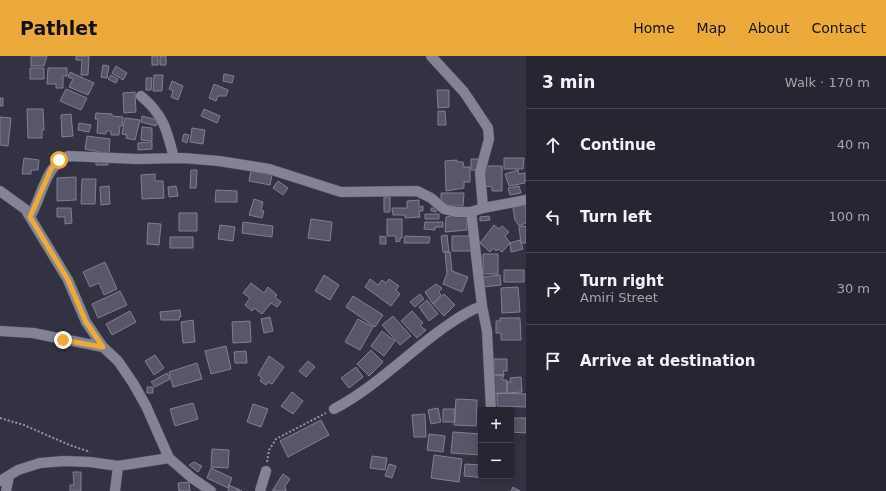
<!DOCTYPE html>
<meta charset="utf-8">
<style>
:root{--surface:#262632;--page:#2e2e3a;--text:#f1f3f6;--muted:#a4a5ac;--line:#42434d;--accent:#ebaa39}
body{margin:0;font-family:"DejaVu Sans",sans-serif;background:var(--page);color:var(--text)}
.controls{position:absolute;right:12px;bottom:12px;display:grid;overflow:hidden;border-radius:4px;box-shadow:0 2px 10px #0003}
.controls button{width:36px;height:36px;display:grid;place-items:center;padding:0;border:0;border-bottom:1px solid var(--line);background:var(--surface);color:var(--text);font:20px sans-serif}
.stop{position:absolute;width:12px;height:12px;margin:-9px;border:3px solid #ebaa39;border-radius:50%;background:#fff}
.stop.end{background:#ebaa39;border-color:#fff;box-shadow:0 1px 4px #0008}
.list{margin:0;padding:0;list-style:none}
h2{display:flex;justify-content:space-between;align-items:center;height:52px;margin:0;padding:0 16px;font-size:17px}
h2 small{font-size:13px;font-weight:400;color:var(--muted)}
.list li{display:grid;grid-template-columns:26px 1fr auto;gap:12px;align-items:center;box-sizing:border-box;height:72px;padding:0 16px;border-top:1px solid var(--line)}
.list b{display:block;font-size:15px;white-space:nowrap}
.list p{margin:0;font-size:13px;white-space:nowrap;color:var(--muted)}
.list em{font-size:13px;font-style:normal;color:var(--muted)}
.icon{flex:none;width:22px;height:22px;fill:none;stroke:currentColor;stroke-width:2;stroke-linecap:round;stroke-linejoin:round}
.map{position:relative;flex:none;width:526px;height:435px;overflow:hidden}
header{display:flex;align-items:center;gap:24px;box-sizing:border-box;height:56px;padding:0 20px;background:var(--accent);color:#111}
header strong{font-size:19px}
nav{display:flex;gap:22px;margin-inline-start:auto;font-size:14px}
main{display:flex}
aside{flex:1;background:var(--surface)}
.map>svg:first-child{display:block}
</style>
<header>
<strong>Pathlet</strong>
<nav><a>Home</a><a>Map</a><a>About</a><a>Contact</a></nav>
</header>
<main>
<div class="map">
<svg width="526" height="435" viewBox="0 0 526 435">
<rect width="100%" height="100%" fill="#333242"/>
<path fill="#585769" stroke="#808093" d="M31,0H47L44,10H31Z
M76,0H89L88,19H81L82,4H76Z
M152,0H158V9H152Z
M160,0H166V9H160Z
M103,9L109,10L107,22L101,21Z
M116,10L127,17L123,24L112,17Z
M30,12H44V23H30Z
M48,12H67V20H63V32H56V28H47Z
M70,16L94,27L88,39L69,31L73,23L68,21Z
M224,18L234,20L232,27L223,25Z
M111,19L118,23L116,27L108,23Z
M154,19H163L162,35H153Z
M146,22H152L151,34H146Z
M172,25L183,30L178,44L171,41L173,35L169,33Z
M214,28L228,34L226,40H218L216,45L209,42Z
M66,33L87,42L81,54L60,45Z
M437,34H449V51L438,52Z
M135,36L136,56L124,57L123,37Z
M0,42H3V50H0Z
M27,53H43L44,74H42V82H28Z
M204,53L220,60L217,67L201,60Z
M438,55H445L446,69H438Z
M96,57L112,58V60L123,61L122,70H120L119,79H111V75H106V78L97,77L98,63H95Z
M71,58L73,80L62,81L61,59Z
M142,60L158,64L156,70L141,66Z
M0,61L11,62L8,90L0,89Z
M125,62L140,64L135,84L126,82L127,79L122,78Z
M79,67L91,69L89,76L78,74Z
M142,71L152,72V85L141,84Z
M192,72L205,74L203,88L190,86Z
M184,78L189,79L187,87L182,85Z
M87,80L110,83L109,98L85,93Z
M152,86V93L138,94V87Z
M24,102L39,104L38,114H31V118H22Z
M96,102L108,103V109H96Z
M504,102H524L523,113H504Z
M471,103H478V114H471Z
M457,104V106H463L464,111H470V126H464V132L446,135L445,105Z
M485,110H502V135H492V131L485,130Z
M191,114H197L196,132H190Z
M518,114L519,118L525,117V127L509,130L505,118Z
M251,115L272,119L270,129L249,125Z
M155,118V125H163L164,142L142,143L141,119Z
M76,121V144L57,145V122Z
M82,123H96L95,148H81Z
M278,125L288,132L283,139L273,132Z
M109,130L110,148L101,149L100,131Z
M176,130L178,140L169,141L168,131Z
M519,130L521,137L510,139L508,132Z
M216,134L237,135V146H215Z
M441,137H464L463,150H441Z
M384,141H390V156H384Z
M254,143L263,146L261,154L264,155L262,162L249,159Z
M419,144V151L423,150V155H419L420,161L405,162V159H393L392,152H407V145Z
M524,148V150H526V167L519,170L515,164L513,152Z
M57,152H71L72,167L65,168V161H57Z
M431,152H437L436,156L431,155Z
M179,157H197V175H179Z
M425,158H439V163H425Z
M464,158L467,160V174L445,176L446,161Z
M489,160L490,164L480,165V161Z
M311,163L332,166L330,185L308,182Z
M387,163H402V182H400V185L396,186V180H387Z
M243,166L273,170L272,181L242,177Z
M425,166H443V171H435V174L424,173Z
M148,167L161,168L159,189L147,188Z
M220,169L235,171L233,185L218,183Z
M494,169L499,173L502,170L509,176L505,180L510,187L502,196L498,193L496,195L494,192L490,196L480,187Z
M526,170V187H521L519,171Z
M447,179L449,196H443L441,180Z
M380,180L386,181V188H380Z
M405,180L430,181L429,187H404Z
M452,180H473V195H452Z
M170,181H193V192H170Z
M520,184L523,193L511,196L510,187Z
M445,196H450L452,215L468,221L462,236L443,228L447,217Z
M483,198H498V218H483Z
M105,206L117,233L104,239L99,227L90,231L83,216Z
M504,214H524V226H504Z
M324,219L339,229L330,244L315,235Z
M500,219L501,229L484,231L483,221Z
M370,223L378,229L382,224L386,227L389,223L399,230L396,234L400,238L391,250L365,231Z
M251,227L264,237L268,231L277,239L275,241L281,246L277,251L271,247L262,258L254,252L252,255L245,249L250,242L243,237Z
M436,228L442,232L439,236L441,239L433,248L425,236Z
M518,231L520,256L502,257L501,232Z
M120,235L127,249L98,262L92,248Z
M420,238L424,243L415,251L410,246Z
M444,238L455,249L444,260L433,248Z
M353,240L383,259L375,271L346,251Z
M427,244L438,258L429,265L419,251Z
M180,254L181,261H179V264H161L160,256Z
M130,255L136,266L112,279L106,268Z
M412,255L423,267L420,270L426,274L417,282L401,265Z
M393,260L411,280L400,289L382,269Z
M270,261L273,275L264,277L261,263Z
M500,262H520L521,284H501V277H496V265H500Z
M358,263L373,271L360,294L345,286Z
M193,264L195,286L183,287L181,266Z
M250,265L251,286L233,287L232,266Z
M382,275L395,285L384,300L371,290Z
M226,290L231,313L211,318L205,295Z
M371,294L383,306L369,320L357,308Z
M246,295L247,307H235L234,296Z
M155,299L164,312L154,319L145,305Z
M269,300L284,311L272,328L268,326L266,329L260,325L262,322L258,319Z
M494,303H507V315H503L504,319H494Z
M308,305L315,311L306,321L299,315Z
M197,307L202,323L173,331L169,316Z
M356,311L363,321L349,332L341,322Z
M167,317L170,323L155,331L151,326Z
M494,319H504L502,324H507V337L494,338Z
M521,321L522,336L507,337V326H511L510,322Z
M147,331H153V337H147Z
M292,336L303,345L293,358L281,350Z
M497,337L526,338V351L497,350Z
M456,343L477,344L476,370L454,369Z
M193,347L198,363L175,370L170,353Z
M253,348L268,353L261,371L247,366Z
M438,352L441,366L431,368L428,354Z
M443,353H455V366H443Z
M425,358L426,381H414L412,359Z
M511,362H526V377L511,376Z
M321,364L329,379L288,401L280,385Z
M453,376L481,378V399L451,397Z
M429,378L445,380L443,396L427,394Z
M212,393L229,394L228,412L211,411Z
M434,399L462,403L459,426L431,422Z
M372,400L387,402L385,414L370,412Z
M194,406L202,410L198,416L189,409Z
M389,408L396,410L392,422L385,420Z
M465,408L481,409V420H485V422L464,420Z
M211,412L232,422L228,432L207,422Z
M73,416H81V435H70V429H74Z
M283,418L290,423L285,430L286,435H272Z
M189,426L190,435H179L178,427Z
M229,429L242,435H228Z
M513,431L520,435H511Z"/>
<g fill="none" stroke-linecap="round" stroke-linejoin="round">
<defs>
<path id="minor" d="M431,0L464,36L488,72L489,83L480,116L483,152
M141,40C164,59 167,75 174,102
M0,135L25,153L68,224L86,266L103,291L118,305L133,327L146,350L169,402L192,422L211,435
M471,156L482,250L487,275L491,354
M30,161C42,141 45,110 68,100L137,103L183,102L219,105L269,113L341,136L417,135L431,142L444,153L456,156H471L483,152L526,144
M0,275L33,277L103,291
M334,353C374,332 406,299 442,273C455,264 467,255 482,250
M0,425L18,414L40,407L64,405L90,406L118,410L169,402
M6,435L9,420
M115,435L118,410
M260,435L266,415"/>
</defs>
<use href="#minor" stroke="#51505d" stroke-width="11"/>
<path stroke="#9595a2" stroke-width="2" stroke-dasharray="2 2" stroke-linecap="butt" d="M0,362L24,369L67,388L90,396
M267,406L269,394L276,383L326,357"/>
<use href="#minor" stroke="#848396" stroke-width="10"/>
</g>
<g fill="none" stroke-linecap="round" stroke-linejoin="round">
<path stroke="#ebaa39" stroke-width="5" d="M59,104L51,113L30,161L68,224L86,266L103,291L63,284"/>
</g>
</svg>
<div class="controls">
<button>+</button>
<button>−</button>
</div>
<div class="stop" style="left:59px;top:104px"></div>
<div class="stop end" style="left:63px;top:284px"></div>
</div>
<aside>
<h2>3 min<small>Walk · 170 m</small></h2>
<ul class="list">
<li><svg class="icon" aria-label="ahead" viewBox="0 0 24 24"><path d="M12 20V5M6 11l6-6 6 6"/></svg><div><b>Continue</b></div><em>40 m</em></li>
<li><svg class="icon" aria-label="left" viewBox="0 0 24 24"><path d="M17 20v-9H6M10 6l-5 5 5 5"/></svg><div><b>Turn left</b></div><em>100 m</em></li>
<li><svg class="icon" aria-label="right" viewBox="0 0 24 24"><path d="M7 20v-9h11M14 6l5 5-5 5"/></svg><div><b>Turn right</b><p>Amiri Street</p></div><em>30 m</em></li>
<li><svg class="icon" aria-label="arrive" viewBox="0 0 24 24"><path d="M6 21V4h12l-3 4 3 4H6"/></svg><div><b>Arrive at destination</b></div></li>
</ul>
</aside>
</main>
